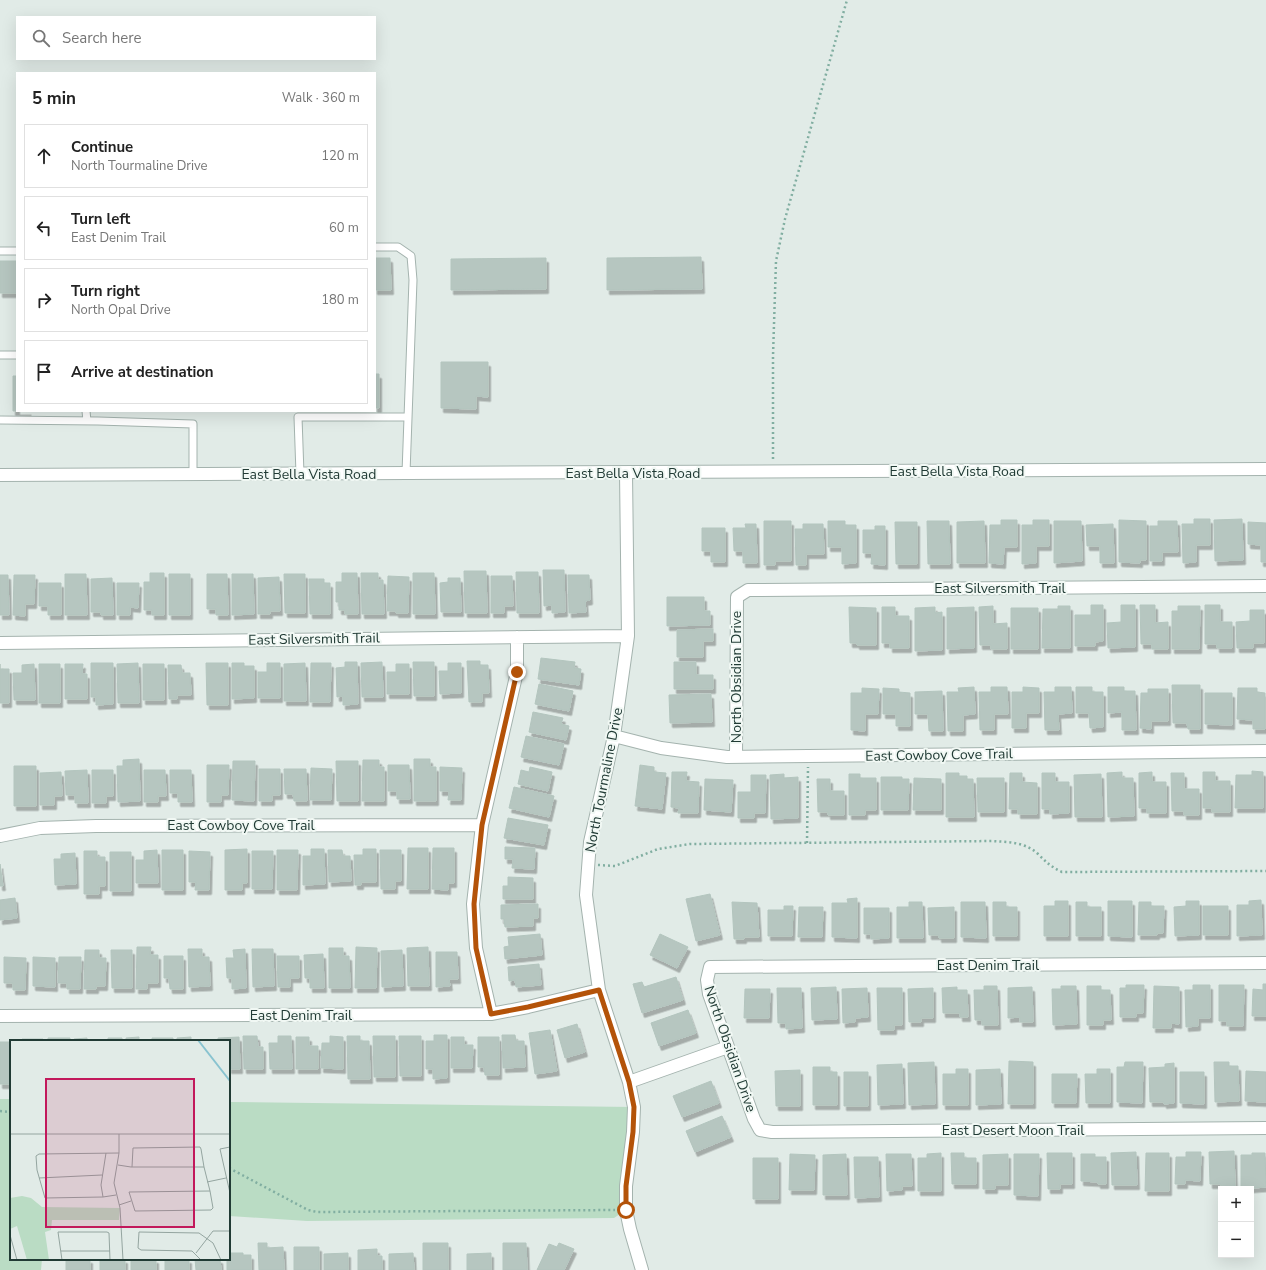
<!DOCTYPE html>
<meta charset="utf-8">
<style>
:root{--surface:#fff;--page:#f2f2f2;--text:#222;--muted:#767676;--line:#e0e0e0}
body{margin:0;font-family:"Nunito Sans",sans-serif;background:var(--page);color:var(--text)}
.controls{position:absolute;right:12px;bottom:12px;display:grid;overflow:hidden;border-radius:0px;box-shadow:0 4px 16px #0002}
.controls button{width:36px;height:36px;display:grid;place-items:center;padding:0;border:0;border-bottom:1px solid var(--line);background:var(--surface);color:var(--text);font:20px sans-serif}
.stop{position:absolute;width:12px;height:12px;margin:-9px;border:3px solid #b45309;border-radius:50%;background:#fff}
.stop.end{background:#b45309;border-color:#fff;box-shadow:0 1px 4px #0008}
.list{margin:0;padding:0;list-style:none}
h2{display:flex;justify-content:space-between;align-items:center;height:52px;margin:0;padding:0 16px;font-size:17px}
h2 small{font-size:13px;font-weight:400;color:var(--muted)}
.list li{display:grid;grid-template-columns:26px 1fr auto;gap:12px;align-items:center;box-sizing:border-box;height:64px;margin:0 8px 8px;padding:0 8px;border:1px solid var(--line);border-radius:0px}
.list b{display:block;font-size:15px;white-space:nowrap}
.list p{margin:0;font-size:13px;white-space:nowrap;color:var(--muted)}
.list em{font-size:13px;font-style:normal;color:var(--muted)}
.icon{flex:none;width:22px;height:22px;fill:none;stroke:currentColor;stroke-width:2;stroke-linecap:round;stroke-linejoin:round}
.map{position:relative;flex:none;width:1266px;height:1270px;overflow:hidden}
.search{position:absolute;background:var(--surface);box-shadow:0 4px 16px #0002;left:16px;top:16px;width:360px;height:44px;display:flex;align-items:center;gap:10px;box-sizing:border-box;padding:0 14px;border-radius:0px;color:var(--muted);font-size:15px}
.panel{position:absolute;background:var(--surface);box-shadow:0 4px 16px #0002;left:16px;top:72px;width:360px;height:340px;border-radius:0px}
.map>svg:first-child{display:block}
</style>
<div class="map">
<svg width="1266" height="1270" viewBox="0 0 1266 1270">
<defs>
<filter id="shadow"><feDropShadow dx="2.5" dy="4.5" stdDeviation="0" flood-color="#0004"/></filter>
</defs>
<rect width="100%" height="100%" fill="#e1ebe7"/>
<path fill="#badcc4" d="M0,1099H11V1259H42L41,1270H0Z
M229,1102L634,1107L626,1210L614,1218L307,1221L229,1216Z"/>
<path fill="#b6c6c0" stroke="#b3c5be" filter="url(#shadow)" d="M701,257L702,289L607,290V258Z
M375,258H390L391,290H375Z
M546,258V289L451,290V259Z
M0,261H17V293H0Z
M441,362H488V397L476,396V409L441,408Z
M375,374H379V408H375Z
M13,376H17V411H29H13Z
M1194,519H1210V545H1196V562L1183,563L1182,524H1194Z
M1242,519L1243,560L1215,561L1214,520Z
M1001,520H1017V547H1004L1003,564L989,563L990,525H1001Z
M1033,520H1049V546H1036V563L1022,564V525H1033Z
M1119,520L1146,521V560H1140V563L1119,562Z
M764,521H791V561H775V565H764Z
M828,521H845V525H856V563L842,564V547H828Z
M927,521H949L950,564H928Z
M984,521L985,563H957V522Z
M1054,521H1081L1082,561L1054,563Z
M1158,521H1177L1178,552H1162V561H1150V526H1158Z
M895,522H917V564H896Z
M1248,522L1266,523V562H1261V545L1248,544Z
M745,524H756L757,563H743V551H734L733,528H746Z
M803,524H823L824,554H806V565H796L795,529H803Z
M1113,524L1114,563H1100V546H1087L1086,525Z
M875,526H885V565L871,564L872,553H863V530H875Z
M702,528H725V562H711V551H702Z
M543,570H564L565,612L552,613V605L544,606Z
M464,571H486L487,613H465Z
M516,572H538L539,613H517Z
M150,573H164V615H152V610H144V582H150Z
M342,573H357L358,614H345V610H339V602H336V582H342Z
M361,573H378V580H383L384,614H362Z
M413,573H434L435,614H413Z
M65,574H86L87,615H65Z
M169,574H190V615H169Z
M207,574H227L228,615H216V609H207Z
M232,574H253L254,614L232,615Z
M284,574H305V613H285Z
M0,575H8L9,615H0Z
M14,575H35L34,604H25V616L13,615Z
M568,575H589L590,600L585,601L586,612L569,613Z
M388,576L409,577L408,613H396V611H387Z
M491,576H512L513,606H504V613H491Z
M279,577L280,611H270V614H258V578Z
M112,578L113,615H101V612H91V579Z
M448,578H460L461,612H441L440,583L448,582Z
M309,579H324V583H330V614H310Z
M39,583H61V615H48V606H39Z
M117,583H139L138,608L130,607V615H117Z
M667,597H704V611H710V625L667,626Z
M1091,605H1103V641L1095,642V646H1075V615H1091Z
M1121,605H1135V647L1108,648L1107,623L1121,622Z
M1140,605H1155V623L1168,622V649H1152V644H1141Z
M1205,605H1220V622H1232V648H1217V644H1205Z
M993,606V624L1007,623V649H991V645H980L979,607Z
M1058,606H1070V648H1042L1043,609H1058Z
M1178,606H1200L1199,649H1172V611H1178Z
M849,607L876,608V645H857V643H850Z
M882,607H895V616H909V648H890V643H882Z
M935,607V613L942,612V650L915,651V608Z
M974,607V648L947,649V608Z
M1011,608H1038V649H1011Z
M1250,610H1264V643H1253V648H1237L1236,622L1250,621Z
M713,629V641H703V657H677V630Z
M541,658L575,662L574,668L581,669L579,685L538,679Z
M467,661H480V665H488L489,693H482V702H469Z
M345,662H357L358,704L343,705V696L337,697L336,668L345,667Z
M382,662L383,697H362L361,663Z
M413,662H434V696H414Z
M674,662H696V675H713V689H674Z
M91,663H113V704L96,705V697H91Z
M138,663L139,703H118L117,664Z
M206,663H228V705H207Z
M232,663H244V666H254V698L232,699Z
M267,663H280V698H258V672H267Z
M305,663L306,701H284V664Z
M311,663H331L330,702H310Z
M448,663H461V693L440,694L439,671H448Z
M0,664V669H9V703H0Z
M34,664L35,700H14L13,673H22V665Z
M39,664H60V703H39Z
M65,664H83L82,674H87V699H65Z
M143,664H164V700H143Z
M396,664H409V694H387V672H396Z
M168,665H181L182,673H190L191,695H177V699H169Z
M539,684L573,691L569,711L535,704Z
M1172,685H1200V729H1188L1187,723H1173Z
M974,687L975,714L963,715V731H948L947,692H959L958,688Z
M991,687H1007L1008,714H994V730H980L979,692H991Z
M1023,687L1039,688V713H1026V728H1012V692H1023Z
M1055,687H1071L1072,713L1058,714L1059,730H1045L1044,692H1055Z
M1076,687H1092V692H1103V727L1090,728L1089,713H1076Z
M1108,687H1124V691H1135L1136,730H1122V712L1108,713Z
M862,688L879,689L878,714H865V731L851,730V693H862Z
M883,688L899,689V692L910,693V726H896V714H883Z
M1238,688H1257V692L1265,693V729H1253V720L1237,719Z
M1148,689H1168V721H1151V729L1140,728L1141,693H1148Z
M942,691L943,731H929L928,714H915V692Z
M1205,693H1232V725L1205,724Z
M711,694L712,722L670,723L669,695Z
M533,712L563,718L561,724L569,726L566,740L529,732Z
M526,736L564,744L559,765L521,757Z
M139,759L140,801L118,802L117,766H123V760Z
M414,759H430V767H436V801H414Z
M363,760H379V767H384V801H362Z
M233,761H255L254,801L232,800Z
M336,761H358V801H337Z
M207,765H229L228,795H221V802H207Z
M388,765H409L410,799H397V791H388Z
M640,765L654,767V772L666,773L662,809L635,806Z
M14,766H36V806H14Z
M440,767L462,768L461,800H448L449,791H440Z
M530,767L552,772L548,791L518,784L521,770L529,772Z
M311,768L332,769L331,800H310Z
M259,769H280V795H272V801H259Z
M284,769H306L307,801H294L293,794H285Z
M87,770L88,803H75V795H66L65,771Z
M92,770H113V796H106V803H92Z
M144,770H165L166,796H158V802H144Z
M170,770H191L192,802H178V793H170Z
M1252,771L1263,772V808H1235L1236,775H1252Z
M61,772L62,796H54V805H40V773Z
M672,772H687L686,781L699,782L698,813H678L679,808L671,807Z
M1122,772V778H1133L1134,816L1108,817L1107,773Z
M1152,772V782H1166V813H1147V808H1139V773Z
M1203,772H1215V781H1230V812H1212V808H1203Z
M946,773H959V776H967V779H973L974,817H946Z
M1010,773H1022V782L1037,783V814H1018V809H1009Z
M1042,773H1055V782H1069V813L1050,814V809H1042Z
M1171,773H1184V789H1199V815H1184V811H1172Z
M784,774V778L798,777V818L771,819L770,775Z
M849,774H860V778H876V810H865V815H849Z
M1101,774L1102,817H1075L1074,775Z
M751,775H766L765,813H754V818H738V792H751Z
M881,777H902V779H909L908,810H881Z
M914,778L941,779V810H913Z
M977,778H1004V812H978Z
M705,779L733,780L731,812L704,810Z
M817,779H830V791H844V815H828V812H818Z
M514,787L554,796L549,817L509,808Z
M508,818L548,825L544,845L504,838Z
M505,847L535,848L534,869L512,868L513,859H505Z
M408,848H428V889H407Z
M433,848H454V883H448V890L432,889Z
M247,849V883H242V890H225V850Z
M311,849H324L325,884L303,885V856H311Z
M363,849H376V882H361V885H355L354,855H363Z
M157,850L158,883H136V860H144V851Z
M162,850H183V890H162Z
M277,850H298L297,890H277Z
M328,850H342L343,856H350L351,881L329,882Z
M380,850H401V881H395V889H381Z
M84,851H97V857H105V886H99V894H84Z
M189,851L210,852L209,890H195L196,882H189Z
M252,851H273L272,889H252Z
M110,852H131V891H110Z
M75,853L76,884L55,885L54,859H61V854Z
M0,864L3,886H0Z
M508,877L533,878V899H503V886H508Z
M710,894L720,935L696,941L686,899Z
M15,898L17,918L0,920V900Z
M857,898V938L832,937V903H848L847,899Z
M1261,900L1262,935L1237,936V905H1249V901Z
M1055,901H1068V936H1044V906H1055Z
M1108,901H1132V937L1108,936Z
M1186,901H1199V935L1175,936L1174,907L1186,906Z
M732,902L757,903L759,937H744V939H734Z
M909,902H922L923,938H897V907H909Z
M961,902H985L986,938L961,937Z
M993,902H1006V907H1017V936H993Z
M1076,902H1087V907H1101V936H1076Z
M1139,902H1151V906H1164L1163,933H1157V935H1138Z
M538,904V918H533V926L505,927L504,919H501V905Z
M784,906H793L792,936H768V910H784Z
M1203,906H1228V935H1203Z
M799,907H823L822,937H798Z
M954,907V938H939V935H929L928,908Z
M864,908H889V938L871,939V934H864Z
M540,934L542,955L505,959L504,947L509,946L508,937Z
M660,934L688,947L677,968L650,955Z
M137,947H151L150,955H158V983H147V989H136Z
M356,947L377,948L376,988H355Z
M428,947L429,986H408L407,948Z
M329,948H343V956H349L350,988H329Z
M188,949H202V957H209L210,986L189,987Z
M245,949L246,988L232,989V978H227L226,958H234L233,950Z
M252,949H273L274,986L253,987Z
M85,950H99V958H106L105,986H96V989H84Z
M111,950H132V988H112Z
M402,950L403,986L382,987L381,951Z
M436,952H457L458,979H449L450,986L436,987Z
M323,954L324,988H310V978H305L304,955Z
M164,956H183V989H170L169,978H164Z
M277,956H299V978H290V987H278Z
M4,957L26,958L25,990H13V983H4Z
M33,957L55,958V987L33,986Z
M59,957H81L80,989H67V983H58Z
M539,964L541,985L516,987L515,980L509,981L508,967Z
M676,977L683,1000L642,1013L633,984L642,982L644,987Z
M1263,984H1266V1016H1252L1253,989L1263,990Z
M1126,985H1144L1143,1013H1136V1017H1120V988H1126Z
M1193,985H1210V1018H1198V1026L1186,1027L1185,990H1193Z
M1219,985H1244L1243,1026H1227V1021H1219Z
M984,986H997L998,1025H982V1020H975L974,990H984Z
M1061,986H1076L1077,1024L1053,1025L1052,989H1061Z
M1087,986H1101V990H1110L1111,1020H1103V1025H1087Z
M1154,986L1179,987V1024L1171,1023V1028H1153Z
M836,987L837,1019L812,1020L811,988Z
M957,987V990H967L968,1017H960V1013H943L942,988Z
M1032,987L1033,1022H1020V1017L1008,1018V988Z
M777,988H801L802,1028L786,1029V1023H778Z
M867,988L868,1017L855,1018V1022L843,1023L842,989Z
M877,988H902V1025H894V1030H878Z
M933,988V1018H921V1022H909L908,989Z
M745,989H770L769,1018H744Z
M688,1010L696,1033L659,1046L651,1023Z
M577,1024L585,1052L565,1058L557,1030Z
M550,1030L557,1071L535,1074L529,1033Z
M434,1035H447V1078L433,1079V1069H426V1041H434Z
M502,1035H515L516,1041H524L525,1067L503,1068Z
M243,1036H257L258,1047H263V1069H244Z
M278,1036H291L292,1069H270L269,1043H278Z
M330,1036L343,1037V1069L321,1068L322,1043H330Z
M347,1036H360V1041H369L370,1079H348Z
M373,1036H395V1077H374Z
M399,1036H421V1076H400Z
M139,1037V1041H126V1038Z
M191,1037V1041H177V1038Z
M239,1037L240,1069H229V1041H218V1038Z
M296,1037H309V1046H318V1069H296Z
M451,1037H464V1045H473L472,1068H451Z
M478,1037H499V1075H485L484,1067H478Z
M48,1038H70V1041H48Z
M87,1038V1041H74V1039Z
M108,1038H122V1041H108Z
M152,1038H173V1041H152Z
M22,1039H43V1041H22Z
M0,1042H11V1084H0Z
M1009,1061L1033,1062V1104H1008Z
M934,1062L935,1104L909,1105L908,1063Z
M1125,1062H1143L1142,1103L1117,1102V1067H1124Z
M1214,1062H1229V1066H1238L1239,1101L1215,1102Z
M1174,1063V1103L1164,1104V1102H1150L1149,1068L1165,1067V1064Z
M902,1064L903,1104L878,1105L877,1065Z
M813,1067H830V1072H837V1105H813Z
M956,1069H968V1105H943V1074H956Z
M1000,1069L1001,1104L976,1105V1070Z
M1097,1069H1110V1103H1086L1085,1074H1097Z
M800,1070V1106H776L775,1071Z
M1246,1071L1266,1072V1102L1245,1101Z
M844,1072H868V1106H844Z
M1180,1072H1204V1104L1180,1103Z
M1052,1074H1077L1076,1103H1052Z
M711,1081L719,1103L682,1117L673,1096Z
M722,1116L731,1137L695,1152L686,1131Z
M1234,1151L1235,1187L1221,1188V1184H1210L1209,1152Z
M1136,1152L1137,1185H1112L1111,1153Z
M1186,1152H1201L1200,1181L1185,1180V1184H1175L1176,1157H1186Z
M941,1153V1191H918V1158H927V1154Z
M951,1153H964V1158H976V1184H952Z
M1047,1153H1072V1184H1060V1189H1048Z
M1146,1153H1169V1191H1145Z
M1252,1153H1265L1266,1187L1241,1189V1155H1252Z
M790,1154L815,1155L814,1190H789Z
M846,1154L847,1195H823V1155Z
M886,1154H911L912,1186H902V1190L887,1191Z
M1008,1154V1185H995V1189H983V1155Z
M1014,1154H1039L1038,1196L1014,1195Z
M1081,1154H1095V1157H1106V1184H1098V1182L1081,1181Z
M854,1157H878L879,1197L855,1198Z
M753,1158H778V1199H753Z
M258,1243H267V1248L283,1247L284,1270H259Z
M423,1243H448V1270H423Z
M503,1243H526L527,1270H503Z
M559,1243L574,1249L564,1270H537L549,1244L557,1247Z
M294,1247H319V1270H294Z
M377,1249V1256H382V1270H358V1250Z
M229,1253H243V1255H251V1270H227V1259H229Z
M348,1253V1270H324V1254Z
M413,1253L414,1270H389V1254Z
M491,1253V1270H467V1254Z
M66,1259H90V1270H66Z
M100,1259H125V1270H100Z
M131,1259H156V1270H131Z
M165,1259H189V1270H165Z
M195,1259H220L221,1270H196Z"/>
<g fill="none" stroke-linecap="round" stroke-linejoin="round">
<defs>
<path id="service" d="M375,247H398L411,256L413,280L406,473
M0,251H17
M0,355H17
M86,411L87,421
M0,420L98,421L193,424V475
M300,474L298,417H408"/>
<path id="minor" d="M626,473L628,636L614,736L590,842L586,895L599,990L629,1082L634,1107L633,1132L626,1186V1210L630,1229L642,1270
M0,643L628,636
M614,736L661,748L727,757L1266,751
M736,757L737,597L748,590L1266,586
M0,836L40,828L96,826L482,825
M1266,963L710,967L707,980L709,994L754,1119L760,1130L772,1132L1266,1128
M491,1014L476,948L473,904L482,825L517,672V637
M0,1016L491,1014L528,1007L599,990
M629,1082L728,1047"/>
<path id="tertiary" d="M0,475L1266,469"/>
</defs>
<use href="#service" stroke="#a4b3ae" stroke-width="9"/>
<use href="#minor" stroke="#a4b3ae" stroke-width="14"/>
<use href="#tertiary" stroke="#a4b3ae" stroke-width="14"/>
<path stroke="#81aea1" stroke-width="2.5" stroke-dasharray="2 3" stroke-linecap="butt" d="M773,459V356L776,261L785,219L847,0
M807,843L808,767
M598,865L615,866L658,849L690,844L992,841C1008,842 1024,842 1037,853C1045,861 1051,867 1062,872L1266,871
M0,1111L11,1112
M229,1168L308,1210L317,1212L615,1210"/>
<use href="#service" stroke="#fff" stroke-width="7"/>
<use href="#minor" stroke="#fff" stroke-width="12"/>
<use href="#tertiary" stroke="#fff" stroke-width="12"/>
</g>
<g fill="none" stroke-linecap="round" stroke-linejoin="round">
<path stroke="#b45309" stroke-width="5" d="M517,672L482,825L474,904L476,948L491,1014L528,1007L599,990L629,1082L634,1107L633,1132L626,1186V1210"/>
</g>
<g text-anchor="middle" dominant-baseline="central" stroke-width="4" stroke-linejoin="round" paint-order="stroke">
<g font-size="14" fill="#213b35" stroke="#f1f8f4">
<text x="957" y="471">East Bella Vista Road</text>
<text x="633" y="473">East Bella Vista Road</text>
<text x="309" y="474">East Bella Vista Road</text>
<text x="1000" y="588">East Silversmith Trail</text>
<text transform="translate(314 639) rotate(-1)">East Silversmith Trail</text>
<text transform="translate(736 677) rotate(-90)">North Obsidian Drive</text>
<text transform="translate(939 755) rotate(-1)">East Cowboy Cove Trail</text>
<text transform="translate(604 780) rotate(-79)">North Tourmaline Drive</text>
<text x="241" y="825">East Cowboy Cove Trail</text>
<text x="988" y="965">East Denim Trail</text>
<text x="301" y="1015">East Denim Trail</text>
<text transform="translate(730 1049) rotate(71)">North Obsidian Drive</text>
<text x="1013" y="1130">East Desert Moon Trail</text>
</g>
</g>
<g transform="translate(10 1040)">
<rect width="220" height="220" fill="#e1ebe7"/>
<path d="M12,156L21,158L32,167L110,168L109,180H42L41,190L35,192L39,220H17L7,186L0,189V158Z" fill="#badcc4"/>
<path fill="none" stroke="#89c3d0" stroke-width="2" d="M188,0L220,41"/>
<path fill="none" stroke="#94a5a0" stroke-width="1" d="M0,94H220M109,94V113L104,143L110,168L113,220M220,107L210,109L220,153M108,125L121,127H194M122,127L123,108L190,107L191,109L194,127L200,151L203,168L201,170L125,171L119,152L200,151M29,138L92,135M197,142L216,138M106,155L93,157L35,158L27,130L26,116L29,114L109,113M93,157L91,145L96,113M109,165L121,161M0,195L7,220M51,211H100M186,213L203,191H220M52,220L48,192H97L99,193L100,220M191,220L182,211L131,210L128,208L129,192L189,193L203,203L211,220"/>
<path fill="#c2185b" fill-opacity="0.15" stroke="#c2185b" stroke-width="2" d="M36,39H184V187H36Z"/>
<rect width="220" height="220" fill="none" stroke="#213b35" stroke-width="2"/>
</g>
</svg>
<div class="controls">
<button>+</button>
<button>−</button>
</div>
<div class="stop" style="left:626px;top:1210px"></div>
<div class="stop end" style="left:517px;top:672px"></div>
<div class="search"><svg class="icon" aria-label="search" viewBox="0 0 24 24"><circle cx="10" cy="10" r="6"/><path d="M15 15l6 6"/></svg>Search here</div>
<section class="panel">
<h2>5 min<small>Walk · 360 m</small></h2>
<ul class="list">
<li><svg class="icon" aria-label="ahead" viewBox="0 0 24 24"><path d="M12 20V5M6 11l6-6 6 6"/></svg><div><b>Continue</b><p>North Tourmaline Drive</p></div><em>120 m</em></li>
<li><svg class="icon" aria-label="left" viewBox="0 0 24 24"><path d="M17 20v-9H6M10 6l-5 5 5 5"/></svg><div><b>Turn left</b><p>East Denim Trail</p></div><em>60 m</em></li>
<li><svg class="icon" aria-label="right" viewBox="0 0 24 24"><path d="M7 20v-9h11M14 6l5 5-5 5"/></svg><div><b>Turn right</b><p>North Opal Drive</p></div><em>180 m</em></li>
<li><svg class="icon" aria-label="arrive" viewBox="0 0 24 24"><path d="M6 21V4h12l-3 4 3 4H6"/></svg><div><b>Arrive at destination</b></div></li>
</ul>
</section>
</div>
